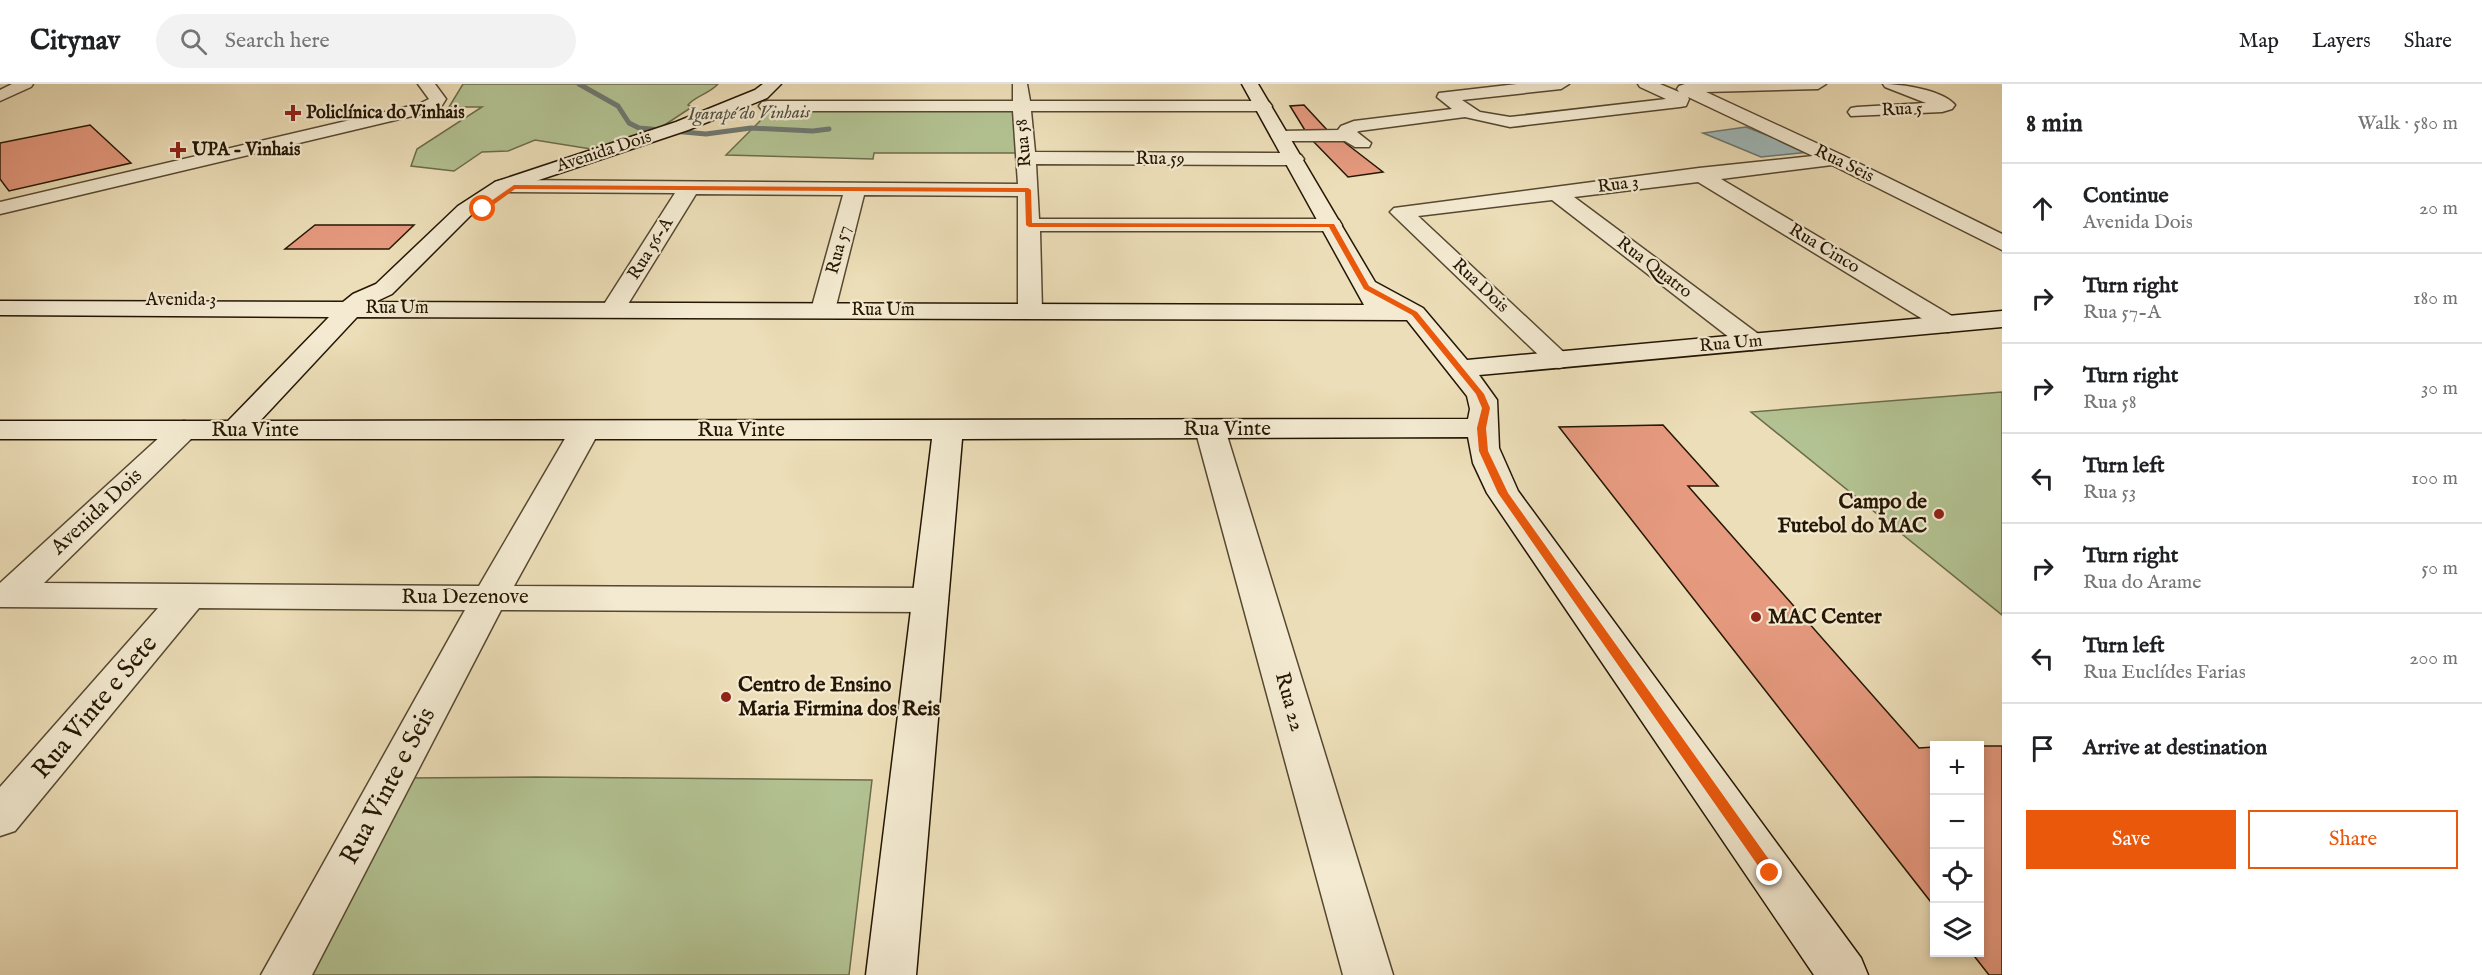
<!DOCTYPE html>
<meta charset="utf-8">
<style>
:root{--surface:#fff;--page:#f2f2f2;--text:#202124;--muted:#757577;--line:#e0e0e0;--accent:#ea580c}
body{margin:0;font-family:"IM FELL English",serif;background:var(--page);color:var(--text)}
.controls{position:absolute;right:18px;bottom:18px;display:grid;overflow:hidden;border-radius:0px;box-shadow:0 3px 9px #0003}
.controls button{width:54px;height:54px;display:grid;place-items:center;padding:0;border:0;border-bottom:2px solid var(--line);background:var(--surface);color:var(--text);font:30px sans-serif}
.stop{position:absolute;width:18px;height:18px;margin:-14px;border:4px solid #ea580c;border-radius:50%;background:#fff}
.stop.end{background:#ea580c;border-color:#fff;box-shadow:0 2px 6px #0008}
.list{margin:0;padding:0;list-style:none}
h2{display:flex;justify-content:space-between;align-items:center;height:78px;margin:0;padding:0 24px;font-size:26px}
h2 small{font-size:20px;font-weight:400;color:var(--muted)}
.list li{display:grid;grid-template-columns:39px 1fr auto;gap:18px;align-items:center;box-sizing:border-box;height:90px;padding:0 24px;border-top:2px solid var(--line)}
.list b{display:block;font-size:22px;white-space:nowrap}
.list p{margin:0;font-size:20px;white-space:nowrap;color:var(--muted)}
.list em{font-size:20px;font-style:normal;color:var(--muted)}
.actions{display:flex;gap:12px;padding:18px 24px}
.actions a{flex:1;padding:14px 0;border:2px solid var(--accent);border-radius:0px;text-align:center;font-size:21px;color:var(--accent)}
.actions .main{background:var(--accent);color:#fff}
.icon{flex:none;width:33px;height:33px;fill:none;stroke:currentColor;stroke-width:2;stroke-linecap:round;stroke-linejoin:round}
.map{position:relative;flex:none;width:2002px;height:891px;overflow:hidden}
header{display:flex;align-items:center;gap:36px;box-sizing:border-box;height:84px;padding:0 30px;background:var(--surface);border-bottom:2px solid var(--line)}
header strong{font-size:28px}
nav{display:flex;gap:33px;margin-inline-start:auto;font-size:21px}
.search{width:420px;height:54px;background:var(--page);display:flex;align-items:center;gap:15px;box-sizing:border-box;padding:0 21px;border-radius:33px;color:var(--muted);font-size:22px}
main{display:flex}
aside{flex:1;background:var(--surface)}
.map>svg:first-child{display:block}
</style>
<header>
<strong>Citynav</strong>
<div class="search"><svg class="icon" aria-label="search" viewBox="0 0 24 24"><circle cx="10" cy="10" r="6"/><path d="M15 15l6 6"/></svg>Search here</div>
<nav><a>Map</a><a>Layers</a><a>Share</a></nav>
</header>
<main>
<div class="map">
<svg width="2002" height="891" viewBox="0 0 2002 891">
<rect width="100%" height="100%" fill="#ecdeb8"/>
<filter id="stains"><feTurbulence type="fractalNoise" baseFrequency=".00333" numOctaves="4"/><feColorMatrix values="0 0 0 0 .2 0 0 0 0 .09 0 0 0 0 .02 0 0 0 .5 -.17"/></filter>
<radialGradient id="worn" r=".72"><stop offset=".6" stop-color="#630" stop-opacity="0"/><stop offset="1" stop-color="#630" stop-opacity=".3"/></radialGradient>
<path fill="#b3c292" stroke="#6c6c4a" stroke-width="1.5" d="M463,0H718C709,10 695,12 688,21L692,23L663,42L597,66L535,56L508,67L482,68L454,87L411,82L417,65L482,23H449Z
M1006,25L1016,28L1018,69H874L873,75L726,71L769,28L780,26Z
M2002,308V531L1751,328Z
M536,693L872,696L849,891H303L408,694Z"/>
<path fill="#9fb9ba" stroke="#6e7871" stroke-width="1.5" d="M1746,43L1810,68L1761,73L1703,49Z"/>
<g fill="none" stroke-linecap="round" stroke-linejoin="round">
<path stroke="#6e7871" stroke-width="5" d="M579,0L618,22L629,39L639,44L706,50L751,44L813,47L829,45"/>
</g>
<path fill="#e69a7f" stroke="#241603" stroke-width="1.5" d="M1304,21L1329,48H1306L1290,22Z
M90,41L131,79L9,107L0,95V59Z
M1339,54L1383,88L1348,93L1311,55Z
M315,141H414L389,165H285Z
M1663,341L1718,402H1688L1919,664L1934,663V822L1559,343Z
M1980,662H2002V891H1989L1971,868H1980Z"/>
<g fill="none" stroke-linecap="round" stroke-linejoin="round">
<defs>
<path id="street" d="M12,0H33L31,3L0,17V6Z
M418,0H435L446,15L441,23L425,29L0,130V118L419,20L429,15Z
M1013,0H1027L1030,17H1263L1269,18L1272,22L1269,26L1263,27H1031L1035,68L1294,69L1301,71L1304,75L1301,79L1294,81L1036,80L1039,135H1331L1339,136L1342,141L1339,146L1331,147H1040L1042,227L1039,232L1030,234L1021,232L1018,227V112L864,111L835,226L832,231L823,233L814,231L811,226L843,111L696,110L625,225L622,230L613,232L604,230L601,225L675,109L502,108L495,106L492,102L495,98L502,96L1018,100L1013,27H768L762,26L759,22L762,18L768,17H1013Z
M1517,0H1569L1561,5L1462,16L1480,28L1510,33L1666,15L1640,3L1638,0H1660L1679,8L1677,5L1679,2L1685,0H1826L1818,5L1706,8L1842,71L2002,150V166L1832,81L1721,95L1957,235L1961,240L1957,245L1948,248L1939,245L1698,98L1574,113L1761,252L1765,258L1761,264L1752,266L1743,264L1552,116L1418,132L1572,276L1568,282L1559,284L1550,282L1394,132L1390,128L1394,124L1699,84L1813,72L1688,13L1689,15L1686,22L1680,23L1510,43L1465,33L1359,47L1357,48L1371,59L1369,63H1355L1345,57H1280L1274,56L1271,52L1274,48L1280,47L1338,46L1341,42L1354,37L1452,25L1437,13L1439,9Z
M1883,0C1902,0 1943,6 1955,21L1952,25L1942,28L1851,32L1848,28L1851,24L1857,23L1926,19L1885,3Z
M1210,336L1220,339L1225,345L1393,891H1343L1195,345L1200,339Z
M184,337L194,340L199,346L194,352L44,499L479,502L570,346L575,340L585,337L595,340L600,346L514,502L930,504L943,507L948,516L943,525L930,528L501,526L312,891H261L465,526L199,524L15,747L0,752V703L158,524L0,523V499L174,340Z"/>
<path id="secondary" d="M763,0H781L767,14L688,46L509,106L472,130L392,210L375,218L1364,221L1242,0H1258L1375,198L1423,224L1467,276L2002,227V243L1479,291L1497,316L1499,364L1518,407L1861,874L1868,891H1814L1487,409L1473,379L1468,353L962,355L916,891H866L932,355H0V337H228L329,233L0,231V217L343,218L353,210L376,200L458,122L495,98L676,38L755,6ZM357,233L1407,236L1467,312L1470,325L1468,335L260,337Z"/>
</defs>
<use href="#street" stroke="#564830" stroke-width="3"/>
<use href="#secondary" stroke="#241603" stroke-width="3"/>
<use href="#street" fill="#f3ead1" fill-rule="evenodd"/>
<use href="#secondary" fill="#f3ead1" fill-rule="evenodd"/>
</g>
<path fill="#ea580c" d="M514,101L1028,104L1031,106L1032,139L1334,140L1369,202L1417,228L1484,310L1490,324L1486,344L1488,367L1508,409L1775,784L1777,789L1775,793H1766L1498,409L1479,367L1477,344L1482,324L1476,310L1412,231L1364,205L1329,143H1029L1026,141L1025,108L515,105L485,127H481V124Z"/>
<g fill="#8f2418" stroke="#f3ead1" stroke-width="2">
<path d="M290 20h6v6h6v6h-6v6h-6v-6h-6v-6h6z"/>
<path d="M175 57h6v6h6v6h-6v6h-6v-6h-6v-6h6z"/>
<circle cx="1939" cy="430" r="6"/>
<circle cx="1756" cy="533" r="6"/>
<circle cx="726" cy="613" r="6"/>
</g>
<g text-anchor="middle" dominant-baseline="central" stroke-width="4.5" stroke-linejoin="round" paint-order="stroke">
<g font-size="18" fill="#241603" stroke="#f3ead1">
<text transform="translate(1902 26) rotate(-3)">Rua 5</text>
<text transform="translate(1024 59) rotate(-95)">Rua 58</text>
<text transform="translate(604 68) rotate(-18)">Avenida Dois</text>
<text x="1160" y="75">Rua 59</text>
<text transform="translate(1844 80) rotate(26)">Rua Seis</text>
<text transform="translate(1618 101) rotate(-8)">Rua 3</text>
<text transform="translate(651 165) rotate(-58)">Rua 56-A</text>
<text transform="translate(1824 165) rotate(31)">Rua Cinco</text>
<text transform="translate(839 166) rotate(-75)">Rua 57</text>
<text transform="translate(1654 184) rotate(37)">Rua Quatro</text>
<text transform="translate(1480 202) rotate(43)">Rua Dois</text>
<text x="181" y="216">Avenida 3</text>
<text x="397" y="224">Rua Um</text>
<text x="883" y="226">Rua Um</text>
<text transform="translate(1731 260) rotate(-5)">Rua Um</text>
</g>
<g font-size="18" font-weight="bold" fill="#241603" stroke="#f3ead1" text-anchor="start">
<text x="306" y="29">Policlínica do Vinhais</text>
<text x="192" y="66">UPA - Vinhais</text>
</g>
<g font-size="18" font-style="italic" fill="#4f4f43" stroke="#f3ead1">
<text transform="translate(749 30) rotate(-1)">Igarapé do Vinhais</text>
</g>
<g font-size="21" fill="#241603" stroke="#f3ead1">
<text x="1227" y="345">Rua Vinte</text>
<text x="255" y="346">Rua Vinte</text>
<text x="741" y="346">Rua Vinte</text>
<text transform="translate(97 428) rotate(-43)">Avenida Dois</text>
<text x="465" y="513">Rua Dezenove</text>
<text transform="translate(1289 618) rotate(74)">Rua 22</text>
</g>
<g font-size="21" font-weight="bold" fill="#241603" stroke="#f3ead1" text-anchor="start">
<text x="1927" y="418" text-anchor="end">Campo de<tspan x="1927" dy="24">Futebol do MAC</tspan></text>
<text x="1768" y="533">MAC Center</text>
<text x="738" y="601">Centro de Ensino<tspan x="738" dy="24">Maria Firmina dos Reis</tspan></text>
</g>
<g font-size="26" fill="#241603" stroke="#f3ead1">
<text transform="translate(95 623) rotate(-50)">Rua Vinte e Sete</text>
<text transform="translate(388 702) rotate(-62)">Rua Vinte e Seis</text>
</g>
</g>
<rect width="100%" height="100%" filter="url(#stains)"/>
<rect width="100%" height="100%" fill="url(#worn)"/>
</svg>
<div class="controls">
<button>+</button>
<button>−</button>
<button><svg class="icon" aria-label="locate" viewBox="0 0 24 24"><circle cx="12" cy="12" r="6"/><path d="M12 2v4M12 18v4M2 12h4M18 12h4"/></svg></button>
<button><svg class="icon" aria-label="layers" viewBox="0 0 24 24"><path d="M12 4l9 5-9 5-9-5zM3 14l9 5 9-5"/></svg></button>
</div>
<div class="stop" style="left:483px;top:125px"></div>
<div class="stop end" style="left:1770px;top:789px"></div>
</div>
<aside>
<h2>8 min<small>Walk · 580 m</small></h2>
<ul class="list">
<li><svg class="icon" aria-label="ahead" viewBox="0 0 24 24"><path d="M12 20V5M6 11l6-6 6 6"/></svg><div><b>Continue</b><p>Avenida Dois</p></div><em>20 m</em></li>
<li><svg class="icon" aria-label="right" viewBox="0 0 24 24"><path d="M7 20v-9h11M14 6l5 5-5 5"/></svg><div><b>Turn right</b><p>Rua 57-A</p></div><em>180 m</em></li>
<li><svg class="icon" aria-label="right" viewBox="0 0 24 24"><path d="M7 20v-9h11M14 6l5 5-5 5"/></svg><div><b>Turn right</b><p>Rua 58</p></div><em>30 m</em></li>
<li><svg class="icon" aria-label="left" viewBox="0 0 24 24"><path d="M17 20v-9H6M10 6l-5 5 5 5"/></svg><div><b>Turn left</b><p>Rua 53</p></div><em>100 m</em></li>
<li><svg class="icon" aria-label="right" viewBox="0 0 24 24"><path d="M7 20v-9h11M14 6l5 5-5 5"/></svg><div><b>Turn right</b><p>Rua do Arame</p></div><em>50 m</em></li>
<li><svg class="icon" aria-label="left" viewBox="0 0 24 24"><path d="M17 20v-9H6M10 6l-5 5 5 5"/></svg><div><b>Turn left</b><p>Rua Euclídes Farias</p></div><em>200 m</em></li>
<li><svg class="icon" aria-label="arrive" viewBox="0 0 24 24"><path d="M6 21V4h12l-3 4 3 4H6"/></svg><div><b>Arrive at destination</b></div></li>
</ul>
<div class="actions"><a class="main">Save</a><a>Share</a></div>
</aside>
</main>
